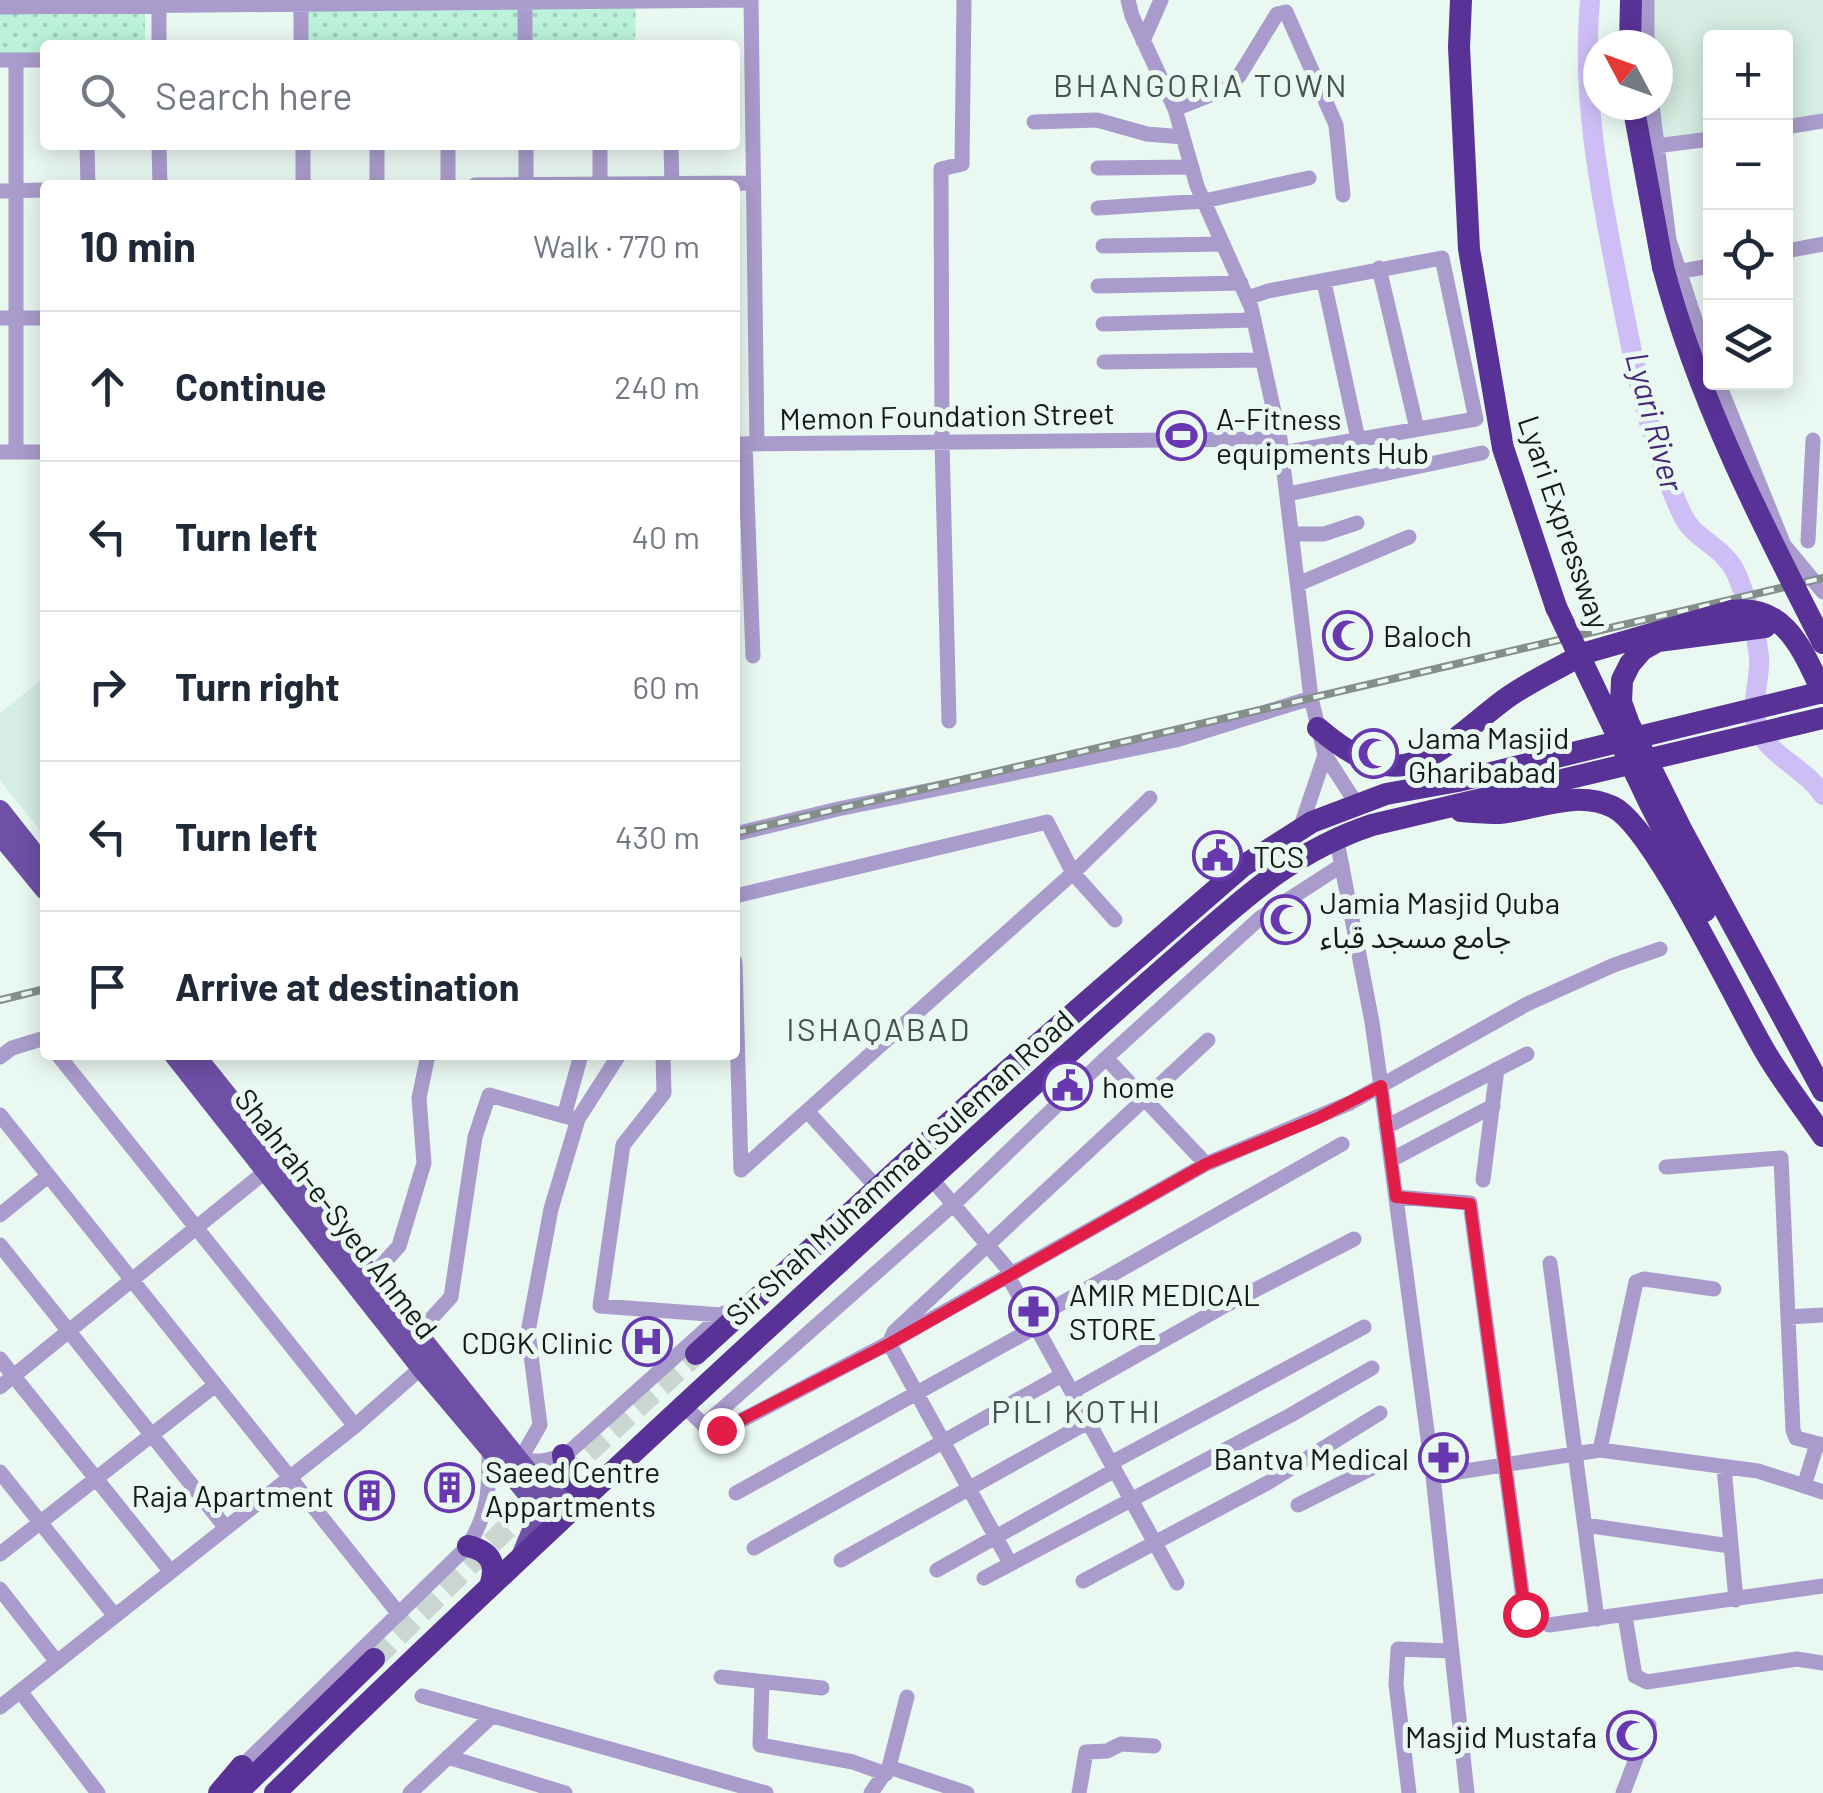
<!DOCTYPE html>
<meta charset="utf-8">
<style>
:root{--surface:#fff;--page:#f6f6f7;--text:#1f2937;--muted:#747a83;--line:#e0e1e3}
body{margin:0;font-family:Barlow,"Noto Sans Arabic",sans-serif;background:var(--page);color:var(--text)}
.controls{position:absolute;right:30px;top:30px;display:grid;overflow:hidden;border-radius:10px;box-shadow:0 5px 25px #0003}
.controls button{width:90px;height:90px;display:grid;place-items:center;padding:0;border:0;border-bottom:2px solid var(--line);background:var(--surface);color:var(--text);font:50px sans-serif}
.compass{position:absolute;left:1583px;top:30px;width:90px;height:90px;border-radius:50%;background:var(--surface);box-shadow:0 5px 25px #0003;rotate:311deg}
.stop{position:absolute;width:30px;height:30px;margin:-22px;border:8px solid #e11d48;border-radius:50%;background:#fff}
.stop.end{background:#e11d48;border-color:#fff;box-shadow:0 2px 10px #0008}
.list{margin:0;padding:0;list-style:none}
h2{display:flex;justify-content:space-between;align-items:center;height:130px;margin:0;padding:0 40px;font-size:42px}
h2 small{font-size:32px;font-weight:400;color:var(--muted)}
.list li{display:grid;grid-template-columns:65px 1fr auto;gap:30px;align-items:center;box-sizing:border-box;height:150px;padding:0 40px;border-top:2px solid var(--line)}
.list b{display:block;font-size:38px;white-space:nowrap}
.list em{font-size:32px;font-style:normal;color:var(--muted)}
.icon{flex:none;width:55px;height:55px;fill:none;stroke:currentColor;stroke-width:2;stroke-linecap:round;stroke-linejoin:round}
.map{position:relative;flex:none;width:1823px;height:1793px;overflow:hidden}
.search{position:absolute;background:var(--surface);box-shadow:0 5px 25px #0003;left:40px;top:40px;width:700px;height:110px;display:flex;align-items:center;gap:25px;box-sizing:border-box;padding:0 35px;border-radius:10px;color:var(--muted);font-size:38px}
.panel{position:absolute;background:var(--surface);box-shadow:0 5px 25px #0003;left:40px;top:180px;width:700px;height:880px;border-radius:10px}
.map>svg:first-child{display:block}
</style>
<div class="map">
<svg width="1823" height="1793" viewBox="0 0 1823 1793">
<defs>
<pattern id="green-dots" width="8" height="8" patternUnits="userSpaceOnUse" patternTransform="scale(2.5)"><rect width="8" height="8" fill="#bcf2db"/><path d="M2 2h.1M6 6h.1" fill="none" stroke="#a1cfbb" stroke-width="1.8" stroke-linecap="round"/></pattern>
</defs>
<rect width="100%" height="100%" fill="#e9f8f1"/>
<path fill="#d5ede2" d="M1647,0H1823V118L1786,125V38H1710V137L1656,146L1658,45H1647Z
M45,677V837L0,780V713Z"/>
<path fill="url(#green-dots)" d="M636,1L635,45H301V4Z
M145,10V45H45V56H0V11Z"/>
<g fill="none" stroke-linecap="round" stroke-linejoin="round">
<path stroke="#cdbef5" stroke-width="20" d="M1590,0C1581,98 1600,191 1619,287C1634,363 1649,443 1682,514C1694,541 1724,545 1737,575C1747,599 1756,630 1759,656C1761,681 1748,707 1759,731C1773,758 1806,769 1823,795"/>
<path stroke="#c9d7d0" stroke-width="22" stroke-dasharray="22 11" stroke-linecap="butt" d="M374,1659L532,1503L696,1354"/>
<path stroke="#a99ccc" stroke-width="15" d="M525,0V45
M1128,0L1132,16L1175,109L1197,186L1251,307L1280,439L1311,698L1325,755L1300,829
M1647,0V45
M301,4V45
M0,7L751,0L757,444
M1143,41L1161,0
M159,45V0
M0,60H45
M16,60V452
M1652,105L1669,240L1710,365
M1175,109L1228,88L1239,76L1277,14L1286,12L1336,125L1343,195
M1034,122L1097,120L1147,134L1183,137
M1786,127L1823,121
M87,145L88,185
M159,145L160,185
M303,145V185
M377,145V185
M448,145V185
M526,145V185
M600,145V185
M671,145L672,185
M1656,146L1710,139
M1098,168L1192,167
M475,185L753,183
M0,191L45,190
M1098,208L1204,201L1309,178
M1103,246L1223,244
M1786,251L1823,244
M1379,268L1417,429
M1677,272L1710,266
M1324,282L1358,439
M1098,286L1241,283
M1247,298L1268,291L1442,258L1476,419L1282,453
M0,318H45
M1103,324L1254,320
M1104,362L1262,360
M1718,382L1784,545L1823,592
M735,444L1280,439
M745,444L753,656
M0,452H45
M1288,494L1482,453
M1293,534H1324L1357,523
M1808,541L1813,440
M1298,584L1409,537
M949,721L942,442L941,169L962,164L964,0
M1325,755L1358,806
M735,834L838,809L1176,740L1311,698
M1336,836L1372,1022L1381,1086L1433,1476L1467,1793
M735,896L1047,822L1073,873L1115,920
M735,962L741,1170
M58,1055L355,1426
M663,1055L664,1093L623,1145L600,1306L722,1315
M0,1057L12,1048L45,1038
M1106,1058L1206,1164
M807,1111L871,1181
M0,1115L399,1614
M572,1118L564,1116L581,1055
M1386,1127L1527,1054
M1391,1160L1493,1106
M1666,1167L1781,1158L1788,1317
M741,1170L1073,873L1150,798
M931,1178L1012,1274
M1483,1180L1497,1069
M1396,1197L1470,1203L1525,1614L1549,1625L1823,1586
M0,1215L48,1176
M0,1245L226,1528
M1550,1263L1597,1619
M372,1276L399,1246L424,1163L419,1098L428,1055
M1008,1276L1177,1583
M1823,1315L1788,1317L1793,1430L1796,1438L1823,1445
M1032,1320L1342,1144
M418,1333L451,1297L475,1137L489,1095L564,1116
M0,1359L171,1572
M0,1387L266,1171
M1072,1392L1226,1305L1354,1239
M682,1404L708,1429L721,1431L889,1343L1206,1164L1350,1103L1527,1004L1614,965L1660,949
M704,1425L955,1203L1106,1058L1260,918L1342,865
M1600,1450L1636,1282L1644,1279L1714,1289
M515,1454C532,1466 551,1461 569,1452L724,1313
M521,1458L540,1425L528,1332L551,1209L578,1119L619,1055
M1111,1463L1364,1327
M1724,1467L1736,1600
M0,1472L115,1616
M1433,1476L1600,1450L1758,1471L1823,1492
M1804,1486L1817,1444
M736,1493L1036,1327
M1298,1505L1388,1460
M1585,1525L1730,1546
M754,1548L1062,1375
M0,1554L214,1386
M841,1560L1088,1422
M1010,1563L889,1343L894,1332L1208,1040
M937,1570L1115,1470
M984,1578L1289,1416L1372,1368
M1083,1581L1269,1482L1380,1413
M0,1589L57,1662
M1625,1616L1635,1676L1647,1682L1797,1659L1823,1663
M721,1677L822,1688
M762,1683L760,1745L853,1762L886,1774
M20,1691L98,1793
M422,1696L766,1793
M0,1707L355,1426L421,1368
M448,1757L565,1793
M889,1767L967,1793
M235,1773L468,1546C490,1510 489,1488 489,1448
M410,1793L492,1716
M871,1793L889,1767L907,1697
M1079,1793L1086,1752L1107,1751L1121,1744L1154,1746
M1409,1793L1396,1684L1398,1649L1451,1651
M1623,1793L1649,1725"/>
<path stroke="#6e51a6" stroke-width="20" d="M0,810L45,867
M0,835L45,890
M174,1055L421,1368L536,1504L535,1523L522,1554
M195,1055L546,1494L561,1499L587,1493"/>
<path stroke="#593297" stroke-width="22" d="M1461,0L1459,47L1469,249L1503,448L1556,607
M1630,45L1631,0
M1633,105L1663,267
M1318,728C1403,801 1432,755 1504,700C1528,682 1558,669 1585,653
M1461,811C1474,812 1487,813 1499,813C1537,810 1575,789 1613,807C1654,827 1737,1005 1766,1053C1783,1082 1804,1108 1823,1136
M696,1354L977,1097L1243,866L1312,822L1386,794L1458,781L1823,692
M563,1455L567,1477L579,1487H593
M468,1546C489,1551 497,1562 491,1583
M219,1793L242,1766
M237,1793L374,1659
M275,1793C512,1562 755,1339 999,1116C1059,1062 1118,1008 1179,955C1242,900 1291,852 1372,825L1823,718"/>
<defs>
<path id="rail" d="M735,833L1823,578
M0,1000L45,989"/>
</defs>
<use href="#rail" stroke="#848f8a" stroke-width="8"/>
<use href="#rail" stroke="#e9f8f1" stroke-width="4" stroke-dasharray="11" stroke-linecap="butt"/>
<path stroke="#593297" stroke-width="22" d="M1663,267C1698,399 1761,522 1823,643
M1556,607L1650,804L1705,911
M1765,627L1658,641L1642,650L1630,664L1622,680L1621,702L1629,724L1681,829L1823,1091
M1585,653L1731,611C1786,603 1803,652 1823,693"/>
</g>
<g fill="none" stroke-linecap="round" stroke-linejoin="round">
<path stroke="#e11d48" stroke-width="12" d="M721,1430L889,1344L1206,1164L1318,1118L1381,1086L1396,1197L1470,1204L1525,1614"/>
</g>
<defs>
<symbol id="stadium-ring" viewBox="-11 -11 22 22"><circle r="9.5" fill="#e9f8f1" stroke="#6838b0" stroke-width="1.5"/><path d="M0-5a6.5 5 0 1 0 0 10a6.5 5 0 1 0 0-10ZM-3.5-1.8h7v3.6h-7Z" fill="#6838b0"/></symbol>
<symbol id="mosque-ring" viewBox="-11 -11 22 22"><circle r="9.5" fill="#e9f8f1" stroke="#6838b0" stroke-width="1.5"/><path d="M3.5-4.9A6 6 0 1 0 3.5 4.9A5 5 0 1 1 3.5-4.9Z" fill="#6838b0"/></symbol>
<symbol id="civic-ring" viewBox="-11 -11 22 22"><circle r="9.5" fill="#e9f8f1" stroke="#6838b0" stroke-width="1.5"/><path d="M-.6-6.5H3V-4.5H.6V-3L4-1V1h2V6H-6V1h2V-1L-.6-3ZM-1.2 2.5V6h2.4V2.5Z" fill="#6838b0"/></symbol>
<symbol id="pharmacy-ring" viewBox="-11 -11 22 22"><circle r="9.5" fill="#e9f8f1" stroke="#6838b0" stroke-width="1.5"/><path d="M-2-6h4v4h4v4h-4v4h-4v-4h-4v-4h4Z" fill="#6838b0"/></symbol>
<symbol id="hospital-ring" viewBox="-11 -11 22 22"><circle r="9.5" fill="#e9f8f1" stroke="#6838b0" stroke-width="1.5"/><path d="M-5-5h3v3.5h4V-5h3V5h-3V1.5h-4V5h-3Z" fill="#6838b0"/></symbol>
<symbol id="building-ring" viewBox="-11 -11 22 22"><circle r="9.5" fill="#e9f8f1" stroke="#6838b0" stroke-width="1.5"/><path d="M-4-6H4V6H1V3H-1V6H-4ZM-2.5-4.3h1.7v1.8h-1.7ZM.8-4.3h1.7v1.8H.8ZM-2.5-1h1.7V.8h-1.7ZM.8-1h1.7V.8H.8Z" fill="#6838b0"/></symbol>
</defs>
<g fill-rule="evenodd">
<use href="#stadium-ring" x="1154" y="408" width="55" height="55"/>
<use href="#mosque-ring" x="1320" y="608" width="55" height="55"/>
<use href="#mosque-ring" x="1346" y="726" width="55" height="55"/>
<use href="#civic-ring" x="1190" y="828" width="55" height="55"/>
<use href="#mosque-ring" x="1258" y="892" width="55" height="55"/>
<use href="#civic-ring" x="1040" y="1058" width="55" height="55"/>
<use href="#pharmacy-ring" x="1006" y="1284" width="55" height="55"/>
<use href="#hospital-ring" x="620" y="1314" width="55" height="55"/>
<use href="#pharmacy-ring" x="1416" y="1430" width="55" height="55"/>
<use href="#building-ring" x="422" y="1460" width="55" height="55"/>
<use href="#building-ring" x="342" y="1468" width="55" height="55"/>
<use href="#mosque-ring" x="1604" y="1708" width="55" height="55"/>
</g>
<g text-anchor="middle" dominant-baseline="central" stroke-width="10" stroke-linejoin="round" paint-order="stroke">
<g font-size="30" fill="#141a17" stroke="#e9f8f1">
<text transform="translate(947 415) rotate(-1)">Memon Foundation Street</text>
<text transform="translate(1565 522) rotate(71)">Lyari Expressway</text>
<text transform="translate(899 1167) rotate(-42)">Sir Shah Muhammad Suleman Road</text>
<text transform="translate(337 1213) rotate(52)">Shahrah-e-Syed Ahmed</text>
</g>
<g font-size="30" fill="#141a17" stroke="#e9f8f1" text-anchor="start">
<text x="1216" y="418">A-Fitness<tspan x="1216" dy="34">equipments Hub</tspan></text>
<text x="1383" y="635">Baloch</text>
<text x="1408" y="737">Jama Masjid<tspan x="1408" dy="34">Gharibabad</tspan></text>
<text x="1253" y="856">TCS</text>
<text x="1320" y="902">Jamia Masjid Quba<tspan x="1320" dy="34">جامع مسجد قباء</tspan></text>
<text x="1102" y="1086">home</text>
<text x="1069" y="1294">AMIR MEDICAL<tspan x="1069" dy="34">STORE</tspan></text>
<text x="613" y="1342" text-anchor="end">CDGK Clinic</text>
<text x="1409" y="1458" text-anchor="end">Bantva Medical</text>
<text x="485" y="1471">Saeed Centre<tspan x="485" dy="34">Appartments</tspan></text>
<text x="334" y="1495" text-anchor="end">Raja Apartment</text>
<text x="1597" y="1736" text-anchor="end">Masjid Mustafa</text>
</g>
<g font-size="32" letter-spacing="2.5" fill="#46534d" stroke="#e9f8f1">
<text x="1201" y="84">BHANGORIA TOWN</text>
<text x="879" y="1028">ISHAQABAD</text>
<text x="1077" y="1410">PILI KOTHI</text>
</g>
<g font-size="32" font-style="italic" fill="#462976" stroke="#e9f8f1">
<text transform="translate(1656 421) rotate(75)">Lyari River</text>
</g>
</g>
</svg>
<div class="controls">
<button>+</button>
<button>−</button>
<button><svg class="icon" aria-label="locate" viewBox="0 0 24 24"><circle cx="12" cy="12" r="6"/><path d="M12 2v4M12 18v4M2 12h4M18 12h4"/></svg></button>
<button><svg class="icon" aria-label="layers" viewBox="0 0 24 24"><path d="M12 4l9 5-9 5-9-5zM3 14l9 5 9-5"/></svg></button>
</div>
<svg class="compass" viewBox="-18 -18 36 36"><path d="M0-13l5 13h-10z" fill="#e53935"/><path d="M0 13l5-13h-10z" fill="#747a83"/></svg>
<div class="stop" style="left:1525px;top:1614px"></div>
<div class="stop end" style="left:721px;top:1430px"></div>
<div class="search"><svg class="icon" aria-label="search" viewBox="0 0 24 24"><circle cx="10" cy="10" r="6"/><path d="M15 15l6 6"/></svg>Search here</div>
<section class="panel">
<h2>10 min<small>Walk · 770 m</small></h2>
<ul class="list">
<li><svg class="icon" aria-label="ahead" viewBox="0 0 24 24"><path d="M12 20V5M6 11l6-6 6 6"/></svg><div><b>Continue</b></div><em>240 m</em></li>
<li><svg class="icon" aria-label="left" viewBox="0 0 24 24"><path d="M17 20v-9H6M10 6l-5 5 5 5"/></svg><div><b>Turn left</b></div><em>40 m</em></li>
<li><svg class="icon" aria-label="right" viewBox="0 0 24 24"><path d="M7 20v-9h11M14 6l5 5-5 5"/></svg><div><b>Turn right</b></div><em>60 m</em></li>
<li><svg class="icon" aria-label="left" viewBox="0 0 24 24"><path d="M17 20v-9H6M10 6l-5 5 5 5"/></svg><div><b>Turn left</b></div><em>430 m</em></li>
<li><svg class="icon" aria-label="arrive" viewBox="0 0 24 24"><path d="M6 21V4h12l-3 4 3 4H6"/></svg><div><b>Arrive at destination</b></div></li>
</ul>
</section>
</div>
